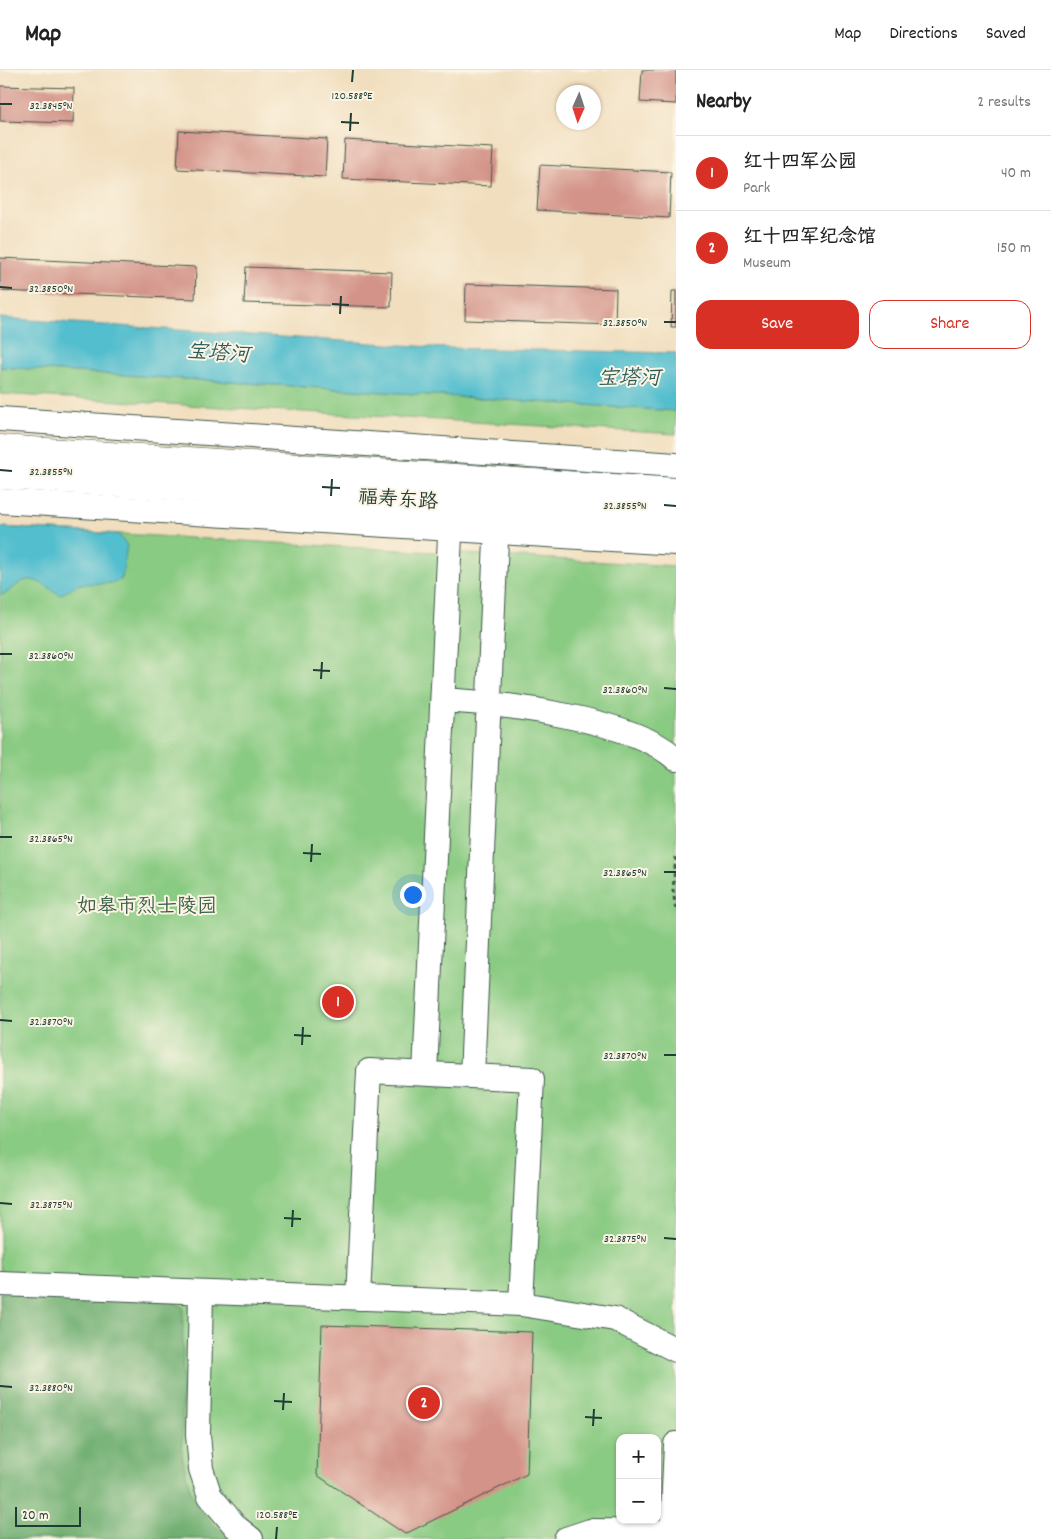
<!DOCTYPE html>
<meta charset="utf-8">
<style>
:root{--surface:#fff;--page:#f6f6f6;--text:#222;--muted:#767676;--line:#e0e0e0;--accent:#d93025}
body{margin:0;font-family:Dekko,"LXGW WenKai TC",sans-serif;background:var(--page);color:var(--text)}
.controls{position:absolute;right:15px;bottom:15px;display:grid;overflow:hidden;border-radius:10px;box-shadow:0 1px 4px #0004}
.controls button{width:45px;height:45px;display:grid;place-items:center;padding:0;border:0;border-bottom:1px solid var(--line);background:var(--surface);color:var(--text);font:25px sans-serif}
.compass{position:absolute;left:556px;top:15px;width:45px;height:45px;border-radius:50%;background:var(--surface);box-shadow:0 1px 4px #0004;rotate:183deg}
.scale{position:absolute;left:15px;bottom:12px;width:66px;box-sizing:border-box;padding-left:5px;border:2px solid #1f3d34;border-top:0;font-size:14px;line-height:18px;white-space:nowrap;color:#1f3d34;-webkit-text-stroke:4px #fcf5e5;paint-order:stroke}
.you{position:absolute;left:412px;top:824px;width:18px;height:18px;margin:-12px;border:4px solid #fff;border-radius:50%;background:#1a73e8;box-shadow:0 0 0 8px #1a73e833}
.badge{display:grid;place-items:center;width:32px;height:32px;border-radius:50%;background:var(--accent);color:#fff;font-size:16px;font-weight:700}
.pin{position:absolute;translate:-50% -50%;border:2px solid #fff;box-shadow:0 1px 5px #0006}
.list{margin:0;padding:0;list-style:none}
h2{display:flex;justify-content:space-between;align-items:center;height:65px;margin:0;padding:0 20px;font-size:21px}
h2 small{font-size:16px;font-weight:400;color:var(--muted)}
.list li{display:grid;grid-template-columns:32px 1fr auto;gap:15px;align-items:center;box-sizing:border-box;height:75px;padding:0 20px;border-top:1px solid var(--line)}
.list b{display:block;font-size:19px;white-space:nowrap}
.list p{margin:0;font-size:16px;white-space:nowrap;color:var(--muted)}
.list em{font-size:16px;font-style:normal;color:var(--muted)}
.actions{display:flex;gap:10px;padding:15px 20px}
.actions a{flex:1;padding:11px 0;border:1px solid var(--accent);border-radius:15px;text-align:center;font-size:18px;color:var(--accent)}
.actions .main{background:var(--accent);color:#fff}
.map{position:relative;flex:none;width:676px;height:1469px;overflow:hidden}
header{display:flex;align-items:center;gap:30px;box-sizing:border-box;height:70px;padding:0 25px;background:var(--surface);border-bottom:1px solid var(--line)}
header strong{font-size:24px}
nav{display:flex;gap:28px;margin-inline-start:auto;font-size:18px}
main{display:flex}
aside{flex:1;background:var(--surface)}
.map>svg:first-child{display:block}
</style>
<header>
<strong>Map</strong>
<nav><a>Map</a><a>Directions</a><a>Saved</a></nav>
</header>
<main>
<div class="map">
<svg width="676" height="1469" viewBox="0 0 676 1469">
<rect width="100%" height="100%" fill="#fcf5e5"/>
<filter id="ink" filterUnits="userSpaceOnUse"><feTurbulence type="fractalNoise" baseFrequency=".02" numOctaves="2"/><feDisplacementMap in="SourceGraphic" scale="10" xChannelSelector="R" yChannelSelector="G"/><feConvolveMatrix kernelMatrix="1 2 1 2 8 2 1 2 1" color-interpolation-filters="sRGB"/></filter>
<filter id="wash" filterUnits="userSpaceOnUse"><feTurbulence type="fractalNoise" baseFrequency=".0096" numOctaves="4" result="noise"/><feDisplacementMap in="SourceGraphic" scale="20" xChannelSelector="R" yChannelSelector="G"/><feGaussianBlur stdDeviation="1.12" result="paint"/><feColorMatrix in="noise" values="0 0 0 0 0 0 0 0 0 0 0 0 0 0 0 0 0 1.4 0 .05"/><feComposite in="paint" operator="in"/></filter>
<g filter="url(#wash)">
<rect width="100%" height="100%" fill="#f1debe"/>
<path fill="#8acb83" stroke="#54845c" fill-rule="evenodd" d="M0,297L676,341V364L0,324Z
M0,457L676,496V1469H0ZM620,1368H657V1450H620Z"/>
<path fill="#6faf71" stroke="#477652" d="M0,1223L165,1228L183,1237L182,1386L191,1424L212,1454L233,1469H0Z"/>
<path fill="#53bece" stroke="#397e81" d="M0,248L446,278L676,283V341L0,297Z
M0,457L118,464L127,475L122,509L111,513L79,514L60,525C49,518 33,504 20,513C13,518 9,523 0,525Z"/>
<g id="blocks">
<path fill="#d39388" d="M642,0H676V34L640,32Z
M0,16L74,18L73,53L0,51Z
M179,61L327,69L325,107L177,99Z
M345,70L493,78L491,116L343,109Z
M540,95L671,102L669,148L537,140Z
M0,188L196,197L195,229L0,221Z
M246,197L392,202L391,237L244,233Z
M466,214L616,219L615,255L465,250Z
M672,221H676V257H671Z
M322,1255L532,1262L527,1404L405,1464L317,1405Z"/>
</g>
</g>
<g filter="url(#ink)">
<use href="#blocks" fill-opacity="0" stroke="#3e5549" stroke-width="1"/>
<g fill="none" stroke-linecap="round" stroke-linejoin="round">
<defs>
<path id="minor" d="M0,349L676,395
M0,431L676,473
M443,630C500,633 635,649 676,689
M425,1003L451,444
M472,1006L497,448
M0,1214L521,1234L615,1249L676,1280
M201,1223L198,1364L201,1399L210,1426L236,1457L251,1469
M358,1228L369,1001L532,1009L521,1234
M676,1374L672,1462H676
M566,1469L590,1461L672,1462"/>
<path id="major" d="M0,379L676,422
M0,405L676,449"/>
</defs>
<use href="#minor" stroke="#3e5549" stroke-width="26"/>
<use href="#major" stroke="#3e5549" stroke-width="29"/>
<path stroke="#3e5549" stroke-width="3" stroke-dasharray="4 4" stroke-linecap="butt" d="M676,787L673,820L676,840"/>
<use href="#minor" stroke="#fff" stroke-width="24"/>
<use href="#major" stroke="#fff" stroke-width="28"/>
</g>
</g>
<path fill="none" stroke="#1f3d34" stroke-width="2" d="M352,12L353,0M0,34H12M341,52L359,53M350,61L351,43M0,217L12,218M332,234L349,235M340,244L341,226M664,252H676M0,400L12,401M322,417L340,418M331,426L332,409M664,435L676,436M0,584H12M313,600L330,601M321,609L322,592M664,618L676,619M0,767H12M303,783L321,784M311,792L312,774M664,802H676M0,950L12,951M294,965L311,966M302,975L303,957M664,985H676M0,1133L12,1134M284,1148L301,1149M292,1157L293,1140M664,1168L676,1169M0,1316L12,1317M274,1331L292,1332M283,1340L284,1323M585,1347L602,1348M593,1356L594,1339M276,1469L277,1457"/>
<g text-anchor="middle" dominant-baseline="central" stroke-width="4" stroke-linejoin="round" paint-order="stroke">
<g font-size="20" fill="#1f3d34" stroke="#fcf5e5">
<text transform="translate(398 431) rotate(4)">福寿东路</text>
</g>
<g font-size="20" fill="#3a6048" stroke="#fcf5e5">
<text x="147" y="838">如皋市烈士陵园</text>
</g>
<g font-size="21" font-style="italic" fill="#2c5d5a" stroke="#fcf5e5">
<text transform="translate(218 285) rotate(4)">宝塔河</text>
<text x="629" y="310">宝塔河</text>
</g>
</g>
<g font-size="12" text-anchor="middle" fill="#1f3d34" stroke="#fcf5e5" stroke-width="4" stroke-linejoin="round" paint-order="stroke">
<text x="352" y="29">120.588°E</text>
<text x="51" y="39">32.3845°N</text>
<text x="51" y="222">32.3850°N</text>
<text x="625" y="256">32.3850°N</text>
<text x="51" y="405">32.3855°N</text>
<text x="625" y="439">32.3855°N</text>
<text x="51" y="589">32.3860°N</text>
<text x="625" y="623">32.3860°N</text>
<text x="51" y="772">32.3865°N</text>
<text x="625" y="806">32.3865°N</text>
<text x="51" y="955">32.3870°N</text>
<text x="625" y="989">32.3870°N</text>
<text x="51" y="1138">32.3875°N</text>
<text x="625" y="1172">32.3875°N</text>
<text x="51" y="1321">32.3880°N</text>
<text x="277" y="1448">120.588°E</text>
</g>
</svg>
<div class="controls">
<button>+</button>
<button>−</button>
</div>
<svg class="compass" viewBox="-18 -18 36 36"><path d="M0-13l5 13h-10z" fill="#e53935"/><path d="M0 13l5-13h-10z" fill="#767676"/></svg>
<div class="scale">20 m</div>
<div class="you"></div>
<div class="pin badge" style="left:338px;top:932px">1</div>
<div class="pin badge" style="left:424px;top:1333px">2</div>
</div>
<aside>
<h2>Nearby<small>2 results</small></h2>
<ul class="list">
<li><span class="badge">1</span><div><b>红十四军公园</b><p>Park</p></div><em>40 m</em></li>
<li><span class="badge">2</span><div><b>红十四军纪念馆</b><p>Museum</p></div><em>150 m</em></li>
</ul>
<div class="actions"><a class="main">Save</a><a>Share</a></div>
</aside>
</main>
